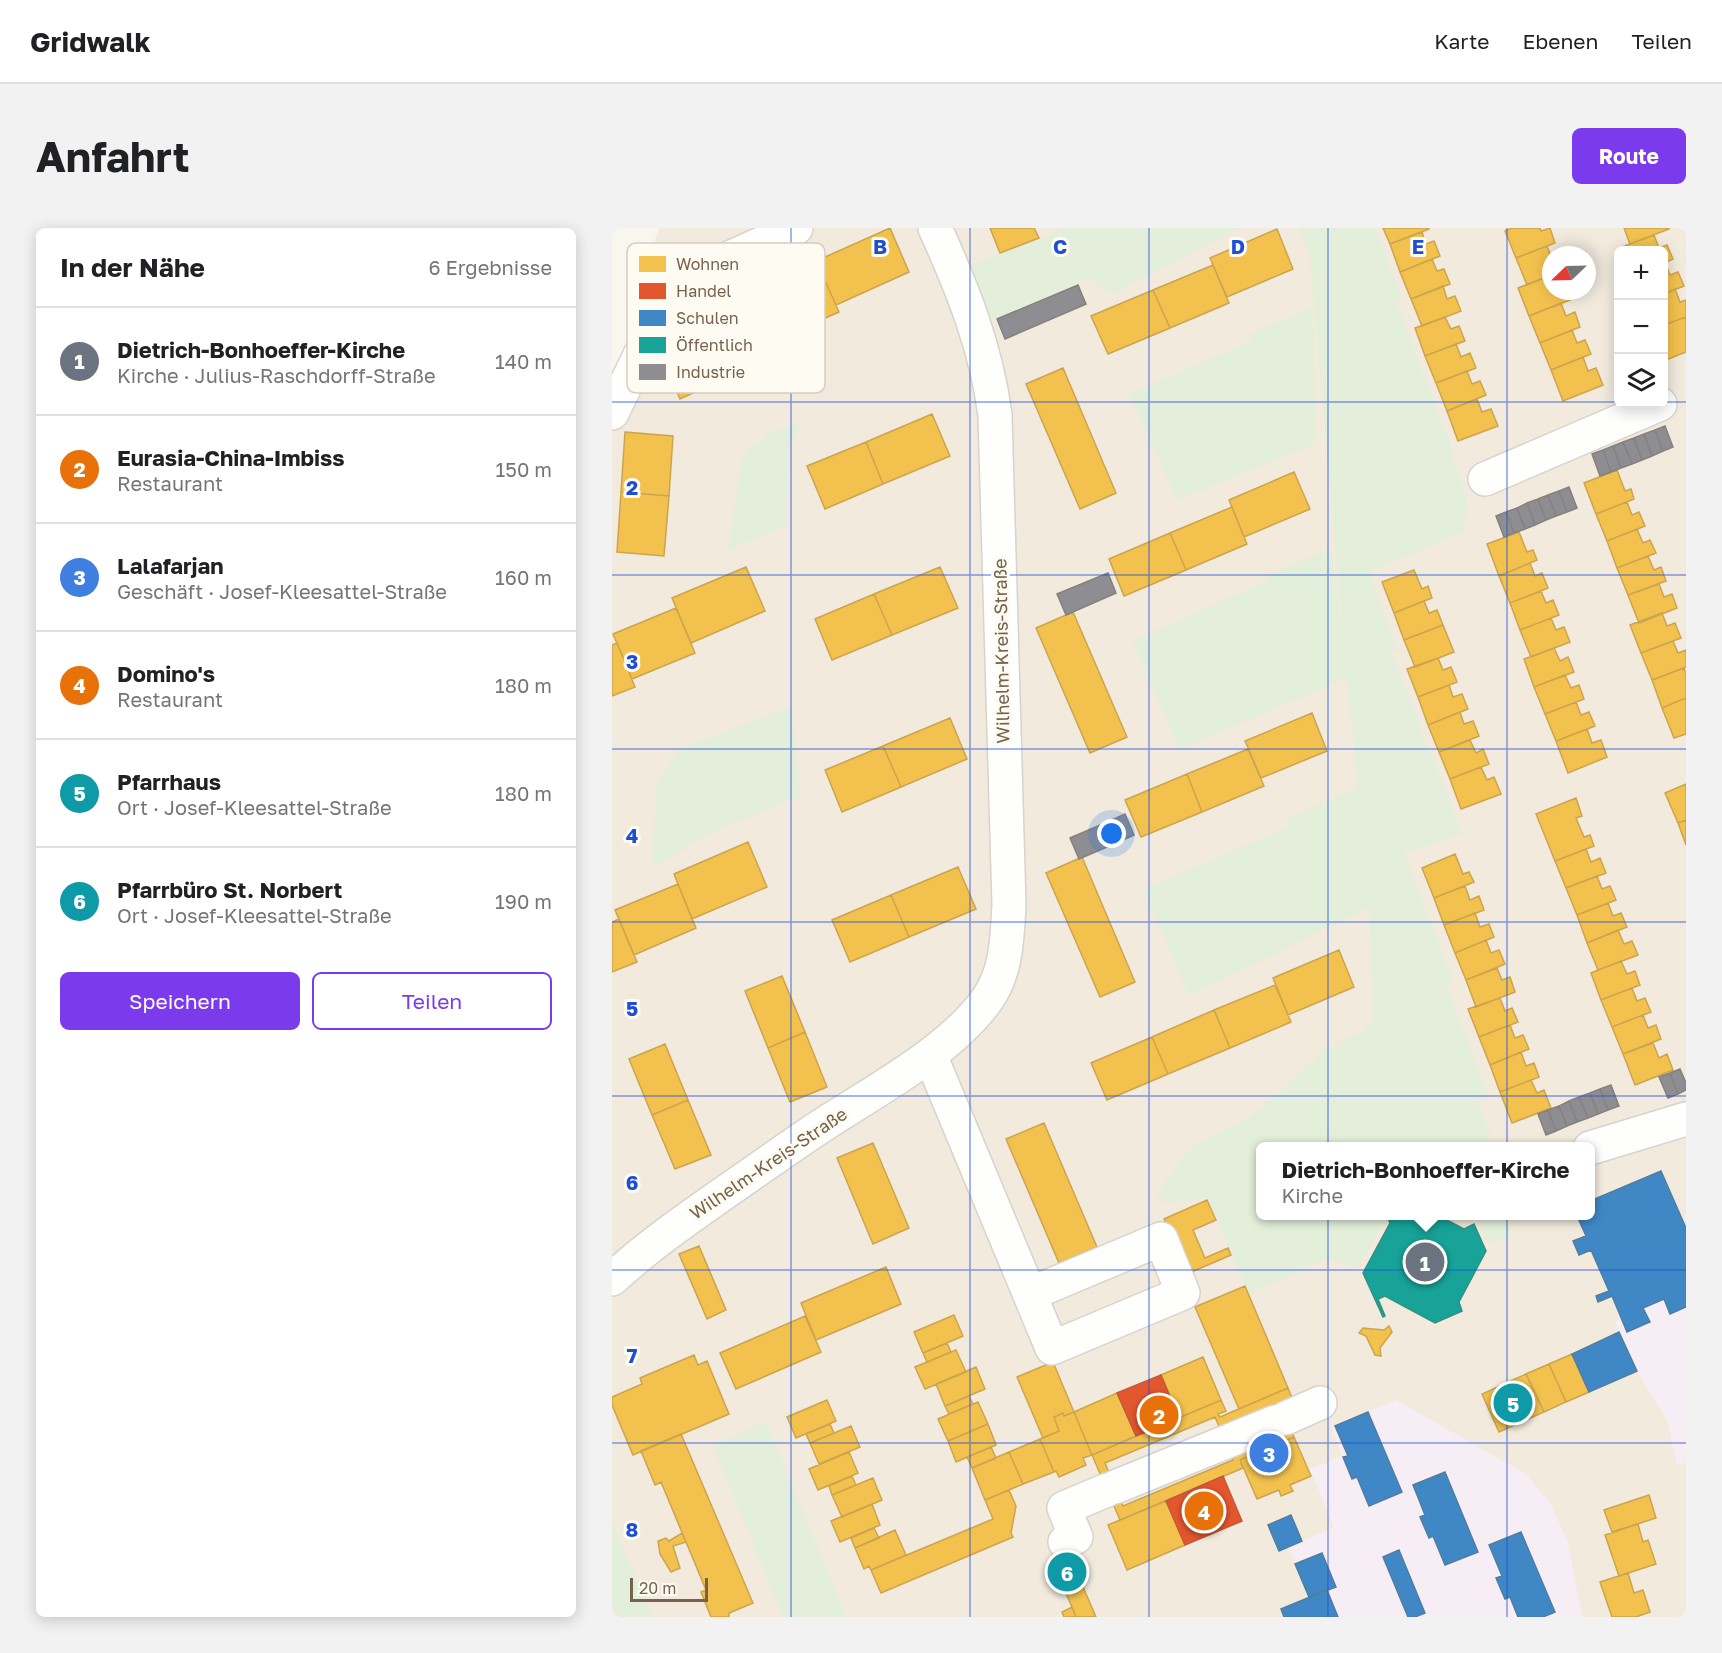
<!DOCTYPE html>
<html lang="de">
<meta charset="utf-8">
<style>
:root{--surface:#fff;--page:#f2f2f2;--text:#202124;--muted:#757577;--line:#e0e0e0;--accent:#7c3aed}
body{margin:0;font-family:"Golos Text",sans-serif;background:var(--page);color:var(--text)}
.controls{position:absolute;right:18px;top:18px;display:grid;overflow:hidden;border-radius:9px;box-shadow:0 3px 15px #0003}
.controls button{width:54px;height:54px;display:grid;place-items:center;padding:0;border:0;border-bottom:2px solid var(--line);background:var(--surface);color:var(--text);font:30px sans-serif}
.compass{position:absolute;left:930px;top:18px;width:54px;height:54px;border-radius:50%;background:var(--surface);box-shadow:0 3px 15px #0003;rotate:247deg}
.scale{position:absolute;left:18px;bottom:15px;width:78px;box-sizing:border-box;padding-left:6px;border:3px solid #77624e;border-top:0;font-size:16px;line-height:21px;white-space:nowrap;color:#77624e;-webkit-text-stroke:4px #fefbf2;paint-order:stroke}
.you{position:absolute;left:500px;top:606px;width:21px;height:21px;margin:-15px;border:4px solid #fff;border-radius:50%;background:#1a73e8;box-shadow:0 0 0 9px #1a73e833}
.badge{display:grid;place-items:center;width:39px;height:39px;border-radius:50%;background:var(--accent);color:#fff;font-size:20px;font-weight:700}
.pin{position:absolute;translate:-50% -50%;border:3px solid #fff;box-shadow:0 2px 6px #0006}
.popup{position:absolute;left:644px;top:914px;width:339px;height:78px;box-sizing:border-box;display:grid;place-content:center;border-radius:9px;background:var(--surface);filter:drop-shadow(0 2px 4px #0005);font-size:20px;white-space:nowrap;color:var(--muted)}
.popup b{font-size:22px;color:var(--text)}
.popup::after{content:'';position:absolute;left:50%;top:100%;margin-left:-12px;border:12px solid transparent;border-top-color:var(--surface)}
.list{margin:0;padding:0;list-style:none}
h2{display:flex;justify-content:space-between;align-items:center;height:78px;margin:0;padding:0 24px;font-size:26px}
h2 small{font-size:20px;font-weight:400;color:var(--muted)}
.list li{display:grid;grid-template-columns:39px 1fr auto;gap:18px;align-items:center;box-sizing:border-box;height:108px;padding:0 24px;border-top:2px solid var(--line)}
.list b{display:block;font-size:22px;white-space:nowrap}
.list p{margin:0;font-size:20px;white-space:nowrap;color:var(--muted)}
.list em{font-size:20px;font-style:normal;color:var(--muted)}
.actions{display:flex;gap:12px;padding:18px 24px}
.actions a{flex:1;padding:14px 0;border:2px solid var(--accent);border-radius:9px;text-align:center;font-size:21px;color:var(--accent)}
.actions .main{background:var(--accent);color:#fff}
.icon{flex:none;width:33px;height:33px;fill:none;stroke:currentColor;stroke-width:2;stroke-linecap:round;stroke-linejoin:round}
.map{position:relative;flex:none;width:1074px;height:1389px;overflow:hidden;border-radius:9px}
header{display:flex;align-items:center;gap:36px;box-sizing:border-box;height:84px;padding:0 30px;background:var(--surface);border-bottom:2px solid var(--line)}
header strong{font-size:28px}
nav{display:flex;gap:33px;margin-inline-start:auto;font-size:21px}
.intro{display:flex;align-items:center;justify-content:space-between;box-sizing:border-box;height:144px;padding:0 36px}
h1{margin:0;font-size:42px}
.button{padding:15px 27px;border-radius:9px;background:var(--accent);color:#fff;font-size:21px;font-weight:700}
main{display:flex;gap:36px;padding:0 36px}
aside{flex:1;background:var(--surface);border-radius:9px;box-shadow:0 3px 15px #0003}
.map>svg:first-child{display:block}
</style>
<header>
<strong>Gridwalk</strong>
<nav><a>Karte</a><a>Ebenen</a><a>Teilen</a></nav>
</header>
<div class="intro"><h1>Anfahrt</h1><a class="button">Route</a></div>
<main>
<aside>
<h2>In der Nähe<small>6 Ergebnisse</small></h2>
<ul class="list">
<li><span class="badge" style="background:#6b7280">1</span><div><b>Dietrich-Bonhoeffer-Kirche</b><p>Kirche · Julius-Raschdorff-Straße</p></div><em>140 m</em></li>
<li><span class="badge" style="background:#e8710a">2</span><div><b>Eurasia-China-Imbiss</b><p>Restaurant</p></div><em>150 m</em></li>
<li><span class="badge" style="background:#3f7fe0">3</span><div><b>Lalafarjan</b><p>Geschäft · Josef-Kleesattel-Straße</p></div><em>160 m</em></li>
<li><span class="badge" style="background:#e8710a">4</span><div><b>Domino's</b><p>Restaurant</p></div><em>180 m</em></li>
<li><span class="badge" style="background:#0f9aa8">5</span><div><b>Pfarrhaus</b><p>Ort · Josef-Kleesattel-Straße</p></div><em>180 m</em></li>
<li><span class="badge" style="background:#0f9aa8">6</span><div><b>Pfarrbüro St. Norbert</b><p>Ort · Josef-Kleesattel-Straße</p></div><em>190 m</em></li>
</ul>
<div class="actions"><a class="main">Speichern</a><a>Teilen</a></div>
</aside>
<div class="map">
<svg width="1074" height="1389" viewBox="0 0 1074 1389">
<rect width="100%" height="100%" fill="#f8f6ef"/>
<path fill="#f1eadd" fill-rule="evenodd" d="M47,0H1074V1389H0V193L58,78L37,30ZM1006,22H1052V176H1006ZM939,27H975V63H939ZM648,918H978V988H648Z"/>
<path fill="#f6eef4" d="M1049,943L1074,1002V1235L1065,1236L1055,1192L1025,1143L1007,1104L1003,1093L1008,1091L964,988H978V973Z
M784,1172L914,1246L939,1276L956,1315L970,1389H672L669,1381L697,1369L676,1319L722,1299L700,1246L696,1242L730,1228L719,1199Z"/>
<path fill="#e3efda" d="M447,0H627L500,67L479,50L374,94L353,40L444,4Z
M687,0H763L790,71L784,74L838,216L855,277L852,303L757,344L785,421L779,424L850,605L792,625L840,750L835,759L877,869L866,874L879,909L865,915L866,918H648V988H770L772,995L746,1040L714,1030L637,1066L597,971L590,970L553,975L545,966L577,920L640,888L714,821L751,803L762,791L757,679L577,768L532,661L677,599L675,591L746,559L735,450L567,521L521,413L657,352L656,348L719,320L733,426L698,29Z
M700,79L704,215L565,272L518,166L639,113L637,107Z
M189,194L180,211L177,226L173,298L116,322L131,226L160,204Z
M179,479L188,568L96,606L40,641L45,553L67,522Z
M840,988H892L900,1009L877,1016L864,990L851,994Z
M154,1193L234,1389H171L101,1218Z
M0,1294L40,1389H8L0,1379Z"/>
<path fill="#f2c14e" stroke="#cda44e" stroke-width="1.5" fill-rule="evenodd" d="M278,0L297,44L224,77L204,33Z
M378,0H422L427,10L388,25Z
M771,0H817V1L778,16Z
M900,0H928L929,3L938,0L943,15L904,30L893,3Z
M1012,0H1057V1L1018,16Z
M665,1L681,41L615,69L598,30Z
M810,4L814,16L822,13L828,28L788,44L778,16Z
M1042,7L1047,20L1055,17L1061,31L1052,35V22H1011L1010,19Z
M935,18L939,28V47L915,57L904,30Z
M820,31L825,43L832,41L838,56L799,71L788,44Z
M1053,34L1058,47L1066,44L1072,58L1052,66Z
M601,37L617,75L558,100L541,62Z
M207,39L227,84L172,108L152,63Z
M939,47V63H954L958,72L917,88L906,60Z
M831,58L835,71L843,68L849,83L810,98L799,71Z
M1063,61L1068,74L1074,72V89L1052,97V66Z
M541,62L558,100L496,126L479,88Z
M156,72L174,114L119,138L101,96Z
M949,75L954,88L963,84L968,99L928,115L917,88Z
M833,89L839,101L847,98L853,113L813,128L803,100Z
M1074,89V124L1054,132L1052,125V97Z
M103,102L123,146L68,171L48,126Z
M960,102L965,115L973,112L979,126L939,142L928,115Z
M844,116L849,129L858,125L864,140L824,155L813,128Z
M971,129L976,143L984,140L991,157L951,173L939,142Z
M451,140L504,265L468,281L414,156Z
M855,143L860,156L868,153L874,167L835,183L824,155Z
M865,171L870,184L879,181L886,198L846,213L835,183Z
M320,186L338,228L271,256L254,214Z
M13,204L61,208L57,268L9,264Z
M254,214L271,256L213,281L195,238Z
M1005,242L1013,263L1019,261L1022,271L984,286L972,255Z
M682,244L698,281L632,309L617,272Z
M9,264L57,268L52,328L5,324Z
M1015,274L1020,287L1027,284L1033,298L995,313L984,286Z
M620,279L635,316L574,342L558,305Z
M1025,301L1031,315L1038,312L1044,325L1005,340L995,313Z
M907,304L915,324L921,322L925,332L887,348L875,316Z
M558,305L574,342L512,368L497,331Z
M1036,328L1042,342L1049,339L1054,353L1016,367L1005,340Z
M918,335L923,348L930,345L936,360L898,375L887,348Z
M134,339L153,383L79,415L60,370Z
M328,339L346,380L280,407L262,366Z
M802,342L810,361L816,358L820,370L782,385L770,354Z
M1047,356L1052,369L1060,366L1065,380L1027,395L1016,367Z
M929,363L934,375L941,372L947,387L908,402L898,375Z
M262,366L280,407L220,432L203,391Z
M812,373L817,385L825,382L831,397L792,412L782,385Z
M64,380L83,425L20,451L1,406Z
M461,384L515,509L478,525L424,400Z
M1050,385L1055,398L1063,395L1069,410L1029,425L1018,397Z
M939,390L944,402L952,399L958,414L919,429L908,402Z
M831,397L842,424L803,439L792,412Z
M1061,413L1066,425L1074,422V439L1040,452L1029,425Z
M5,415L23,459L0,468V417Z
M942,420L948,433L956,429L962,444L922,459L912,431Z
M826,430L831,442L839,439L845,454L806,469L795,441Z
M1072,440L1074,446V470L1050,480L1040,452Z
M953,447L959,460L967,457L972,471L933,486L922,459Z
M837,457L841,469L850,466L856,481L816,497L806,469Z
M1074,470V506L1062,510L1050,480Z
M964,474L969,487L977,484L983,498L944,513L933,486Z
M848,484L852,496L861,493L867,508L827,524L816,497Z
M700,485L715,523L649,550L633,513Z
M338,490L355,531L289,559L271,518Z
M975,501L980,515L989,512L995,529L956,545L944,513Z
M858,512L864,525L871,521L877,536L838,551L827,524Z
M271,518L289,559L230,584L213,542Z
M636,521L652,558L590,584L575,546Z
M869,539L875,552L882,549L889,566L849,581L838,551Z
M575,546L590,584L529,609L513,572Z
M1074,556V592L1066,595L1053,565Z
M964,570L970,588L964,590L972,609L978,607L982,618L943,633L924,586Z
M1074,592V617L1066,595Z
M136,614L155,659L80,691L62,646Z
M974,621L979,634L988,630L994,645L954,660L943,633Z
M843,626L851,646L857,644L862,654L822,670L810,640Z
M470,629L523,754L488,769L434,645Z
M346,639L364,681L297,709L279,667Z
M985,648L990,661L998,658L1004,672L965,687L954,660Z
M66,656L84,700L22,727L3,682Z
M853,658L858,672L867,668L872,682L832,697L822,670Z
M279,667L297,709L238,734L220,692Z
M996,675L1001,688L1009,685L1015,699L975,715L965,687Z
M863,685L868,699L877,696L882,709L843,725L832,697Z
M7,691L25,734L0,744V694Z
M1006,702L1012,716L1020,713L1026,727L986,742L975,715Z
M874,712L879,725L887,722L893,736L854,752L843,725Z
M727,722L742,759L676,787L661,750Z
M1009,733L1015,746L1023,743L1028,757L989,772L979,745Z
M885,740L890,752L898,749L903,764L864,779L854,752Z
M170,748L193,804L156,820L133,763Z
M663,757L679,794L618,820L602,782Z
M1020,760L1025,773L1033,770L1039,784L1000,799L989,772Z
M888,770L893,783L900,780L906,794L867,809L856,781Z
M602,782L618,820L556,846L540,809Z
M1031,787L1036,800L1044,797L1049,811L1011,826L1000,799Z
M898,797L903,810L911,807L917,821L878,837L867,809Z
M193,804L215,859L178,874L156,820Z
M540,809L556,846L495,872L479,835Z
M1041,815L1047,830L1055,826L1061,842L1023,857L1011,826Z
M53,816L76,872L40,887L17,831Z
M909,824L914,838L922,835L927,849L888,864L878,837Z
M919,852L925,865L932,862L939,880L900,895L888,864Z
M76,872L99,927L63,941L40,887Z
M432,895L485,1019L447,1035L394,911Z
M261,915L297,1000L261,1016L225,930Z
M595,972L604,992L581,1002L593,1030L616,1020L619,1027L575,1046L552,991Z
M87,1018L114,1082L95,1091L67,1026Z
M274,1039L289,1076L204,1112L189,1075Z
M633,1058L676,1160L627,1181L583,1079Z
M342,1087L351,1108L311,1125L302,1104Z
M193,1088L209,1124L124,1161L108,1125Z
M777,1098L780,1104L768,1120L769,1128L763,1127L754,1108L747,1105L751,1100L772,1102Z
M335,1115L339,1124L315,1134L311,1125Z
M344,1122L354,1144L313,1161L303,1139Z
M960,1126L977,1164L954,1174L937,1136Z
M82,1127L86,1137L95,1133L117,1186L21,1227L0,1177V1169L30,1156L28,1150Z
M591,1129L609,1172L567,1190L549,1147Z
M441,1134L462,1184L452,1188L451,1185L442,1189L447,1203L431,1210L405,1149Z
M937,1136L954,1174L932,1184L914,1146Z
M364,1139L373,1161L333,1178L324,1156Z
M914,1146L932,1184L887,1204L870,1166Z
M676,1160L680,1170L668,1175L682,1209L628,1232L631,1240L508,1292L480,1227L609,1172L614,1183L606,1186L608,1189ZM603,1189L621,1232L511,1278L493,1235Z
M505,1165L524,1208L480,1227L462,1184Z
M357,1168L361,1176L337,1186L333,1178Z
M215,1172L224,1193L184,1210L175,1189Z
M366,1174L376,1196L336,1213L326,1191Z
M462,1184L480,1227L471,1230L474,1237L447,1249L444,1243L442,1244L428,1211L447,1203L442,1189L451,1185L452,1188Z
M218,1196L222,1205L198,1215L194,1206Z
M376,1196L384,1217L344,1234L336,1213Z
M239,1198L248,1219L207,1236L198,1215Z
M69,1206L141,1375L117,1385V1389H99L89,1364L94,1362L49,1254L43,1257L29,1223Z
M682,1209L699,1248L678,1257L681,1263L669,1268L667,1262L645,1271L628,1232Z
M428,1211L442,1244L411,1256L397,1224Z
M379,1219L384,1230L360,1240L355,1229Z
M237,1224L246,1245L206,1262L197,1241Z
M397,1224L411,1256L373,1272L360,1240Z
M240,1248L244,1257L220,1267L217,1258Z
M261,1250L270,1272L230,1289L220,1267Z
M397,1262L404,1278L399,1305L401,1309L269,1365L259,1342L381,1291L373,1272Z
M1037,1267L1044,1290L1000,1304L992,1282Z
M554,1273L573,1317L515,1342L496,1297Z
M260,1276L268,1297L228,1314L219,1293Z
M1026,1296L1031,1314L1036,1312L1044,1336L1007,1348L993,1307Z
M262,1300L267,1310L243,1320L239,1310Z
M283,1302L294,1327L259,1342L257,1338L252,1341L243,1320Z
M70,1305L74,1314L61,1318L68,1340L59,1344L48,1326L46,1313L54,1310L57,1313Z
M456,1324L484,1389H464L440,1331Z
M1016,1345L1022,1365L1031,1362L1038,1384L1024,1389H1000L988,1354Z
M460,1379L464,1389H452L450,1384Z"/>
<path fill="#e4572e" stroke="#c35a38" stroke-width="1.5" d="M549,1147L567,1190L524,1208L505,1165Z
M611,1248L630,1293L573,1317L554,1273Z"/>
<path fill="#3f88c5" stroke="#507da1" stroke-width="1.5" d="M1049,943L1074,1000V1079L1058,1086L1052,1071L1031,1080L1038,1094L1015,1104L1000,1068L986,1074L984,1068L997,1063L979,1022L967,1027L961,1013L974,1008L965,988H978V973Z
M1007,1104L1025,1143L977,1164L960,1126Z
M756,1184L790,1264L757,1278L745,1249L740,1251L731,1229L736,1228L723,1198Z
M833,1244L866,1324L833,1337L821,1308L817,1310L808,1289L813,1287L801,1257Z
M679,1287L690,1313L667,1323L656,1297Z
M909,1304L943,1384L931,1389H906L898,1369L893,1371L884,1350L890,1348L877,1317Z
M787,1322L813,1385L803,1389H796L771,1329Z
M710,1325L724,1359L697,1369L683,1336Z
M715,1362L726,1389H672L669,1381Z"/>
<path fill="#17a398" stroke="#349082" stroke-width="1.5" d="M775,988H827L852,1001L862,996L874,1023L847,1074L850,1083L823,1095L773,1068L766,1071L773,1088L771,1089L751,1045L778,995Z"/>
<path fill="#8d8d92" stroke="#86807e" stroke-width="1.5" d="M466,57L474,76L393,111L385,91Z
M1053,198L1061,219L1051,223L1043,202Z
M1043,202L1051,223L1040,228L1032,206Z
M1032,206L1040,228L1030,232L1022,210Z
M1022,210L1030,232L1020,236L1011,214Z
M1011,214L1020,236L1009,240L1001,218Z
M1001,218L1009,240L999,244L991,222Z
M991,222L999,244L988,248L980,226Z
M957,259L965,280L955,284L947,263Z
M947,263L955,284L944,288L936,267Z
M936,267L944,288L934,292L926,271Z
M926,271L934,292L923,297L915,275Z
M915,275L923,297L913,301L905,280Z
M905,280L913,301L902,305L894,284Z
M894,284L902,305L892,309L884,288Z
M496,345L504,365L454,387L445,366Z
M513,586L522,607L509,613L500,592Z
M500,592L509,613L467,631L458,610Z
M1068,841L1074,855V862L1066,866L1058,845Z
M1058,845L1066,866L1056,870L1047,849Z
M999,857L1007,878L996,882L988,861Z
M988,861L996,882L986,886L978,865Z
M978,865L986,886L976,890L967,869Z
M967,869L976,890L965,894L957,873Z
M957,873L965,894L955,898L947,878Z
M947,878L955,898L944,903L936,882Z
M936,882L944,903L934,907L926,886Z"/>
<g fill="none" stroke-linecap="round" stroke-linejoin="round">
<defs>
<path id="minor" d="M0,185L44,94L57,74L74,57L111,33L184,0
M873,251L1048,176
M318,827L440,1120L571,1065L549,1011L418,1066
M978,920L1074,891
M0,1051C36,1018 75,991 115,963C150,939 184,914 220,891C270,859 339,821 374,773C395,745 395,710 397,677L383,187C374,119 351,62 323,0
M674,1190L708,1175
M619,1212L663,1194
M503,1259L614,1214
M453,1314L464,1309L452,1280L495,1262"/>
</defs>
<use href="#minor" stroke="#d7d3cd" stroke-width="36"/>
<use href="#minor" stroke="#fefefd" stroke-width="33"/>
</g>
<path fill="none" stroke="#1d4ed8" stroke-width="1.5" stroke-opacity="0.55" d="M179,0V1389M358,0V1389M537,0V1389M716,0V1389M895,0V1389M0,174H1006M1052,174H1074M0,347H1074M0,521H1074M0,694H1074M0,868H1074M0,1042H1074M0,1215H1074"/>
<g text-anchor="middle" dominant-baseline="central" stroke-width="6" stroke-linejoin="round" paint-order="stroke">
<g font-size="18" fill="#77624e" stroke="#fefbf2">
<text transform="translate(389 423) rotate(-91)">Wilhelm-Kreis-Straße</text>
<text transform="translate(156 935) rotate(-34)">Wilhelm-Kreis-Straße</text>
</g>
</g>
<rect x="15" y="15" width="198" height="150" rx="9" fill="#fefbf2" stroke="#d6cdc1" stroke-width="1.5"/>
<rect x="27" y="28" width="27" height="16" fill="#f2c14e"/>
<rect x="27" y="55" width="27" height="16" fill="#e4572e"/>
<rect x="27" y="82" width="27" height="16" fill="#3f88c5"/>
<rect x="27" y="109" width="27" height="16" fill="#17a398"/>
<rect x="27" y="136" width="27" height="16" fill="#8d8d92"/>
<g font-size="16" fill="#77624e">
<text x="64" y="42">Wohnen</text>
<text x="64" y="69">Handel</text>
<text x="64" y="96">Schulen</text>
<text x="64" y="123">Öffentlich</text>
<text x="64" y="150">Industrie</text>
</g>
<g font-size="20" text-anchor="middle" font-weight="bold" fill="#1d4ed8" stroke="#fefbf2" stroke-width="6" stroke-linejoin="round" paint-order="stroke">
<text x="268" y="26">B</text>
<text x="448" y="26">C</text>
<text x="626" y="26">D</text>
<text x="806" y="26">E</text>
<text x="20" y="267">2</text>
<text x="20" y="441">3</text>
<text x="20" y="615">4</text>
<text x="20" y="788">5</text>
<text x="20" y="962">6</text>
<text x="20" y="1135">7</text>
<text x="20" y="1309">8</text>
</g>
</svg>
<div class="controls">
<button>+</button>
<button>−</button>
<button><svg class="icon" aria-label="layers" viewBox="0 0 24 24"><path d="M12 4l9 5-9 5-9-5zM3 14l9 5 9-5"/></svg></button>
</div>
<svg class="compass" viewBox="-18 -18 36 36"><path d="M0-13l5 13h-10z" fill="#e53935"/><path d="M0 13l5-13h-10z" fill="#757577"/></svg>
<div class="scale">20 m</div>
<div class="you"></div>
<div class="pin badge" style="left:813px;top:1034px;background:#6b7280">1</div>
<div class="popup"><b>Dietrich-Bonhoeffer-Kirche</b>Kirche</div>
<div class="pin badge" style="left:547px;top:1187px;background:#e8710a">2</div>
<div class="pin badge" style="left:657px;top:1225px;background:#3f7fe0">3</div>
<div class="pin badge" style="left:592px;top:1283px;background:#e8710a">4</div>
<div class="pin badge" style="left:901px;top:1175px;background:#0f9aa8">5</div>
<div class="pin badge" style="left:455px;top:1344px;background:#0f9aa8">6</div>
</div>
</main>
